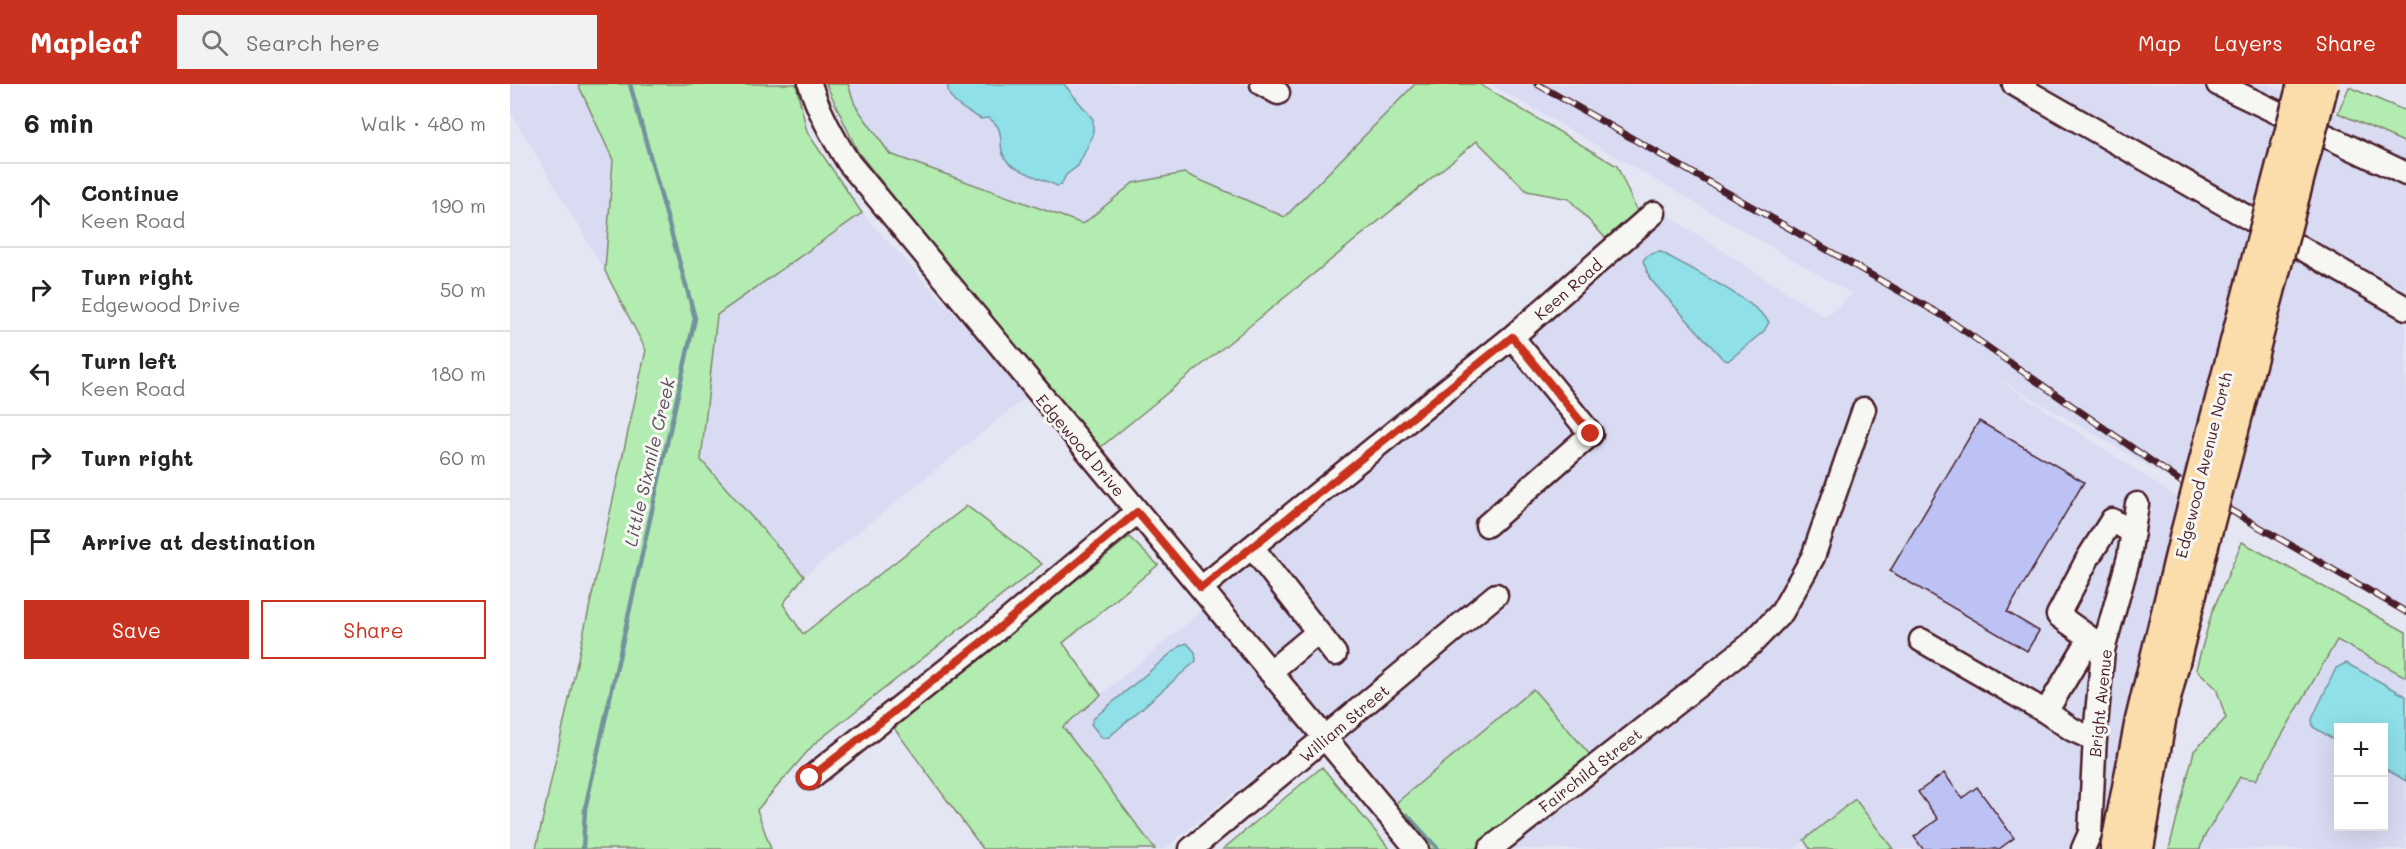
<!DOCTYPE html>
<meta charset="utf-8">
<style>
:root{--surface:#fff;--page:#f2f2f2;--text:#222;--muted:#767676;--line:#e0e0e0;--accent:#c8321e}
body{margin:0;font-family:Mali,sans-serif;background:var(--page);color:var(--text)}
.controls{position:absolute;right:18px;bottom:18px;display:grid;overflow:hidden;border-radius:0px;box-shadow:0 6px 24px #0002}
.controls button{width:54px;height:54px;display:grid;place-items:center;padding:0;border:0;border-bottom:2px solid var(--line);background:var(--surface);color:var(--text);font:30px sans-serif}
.stop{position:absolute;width:18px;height:18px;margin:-14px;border:4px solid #c8321e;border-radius:50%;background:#fff}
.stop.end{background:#c8321e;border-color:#fff;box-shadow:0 2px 6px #0008}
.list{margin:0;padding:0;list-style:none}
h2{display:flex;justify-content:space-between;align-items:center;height:78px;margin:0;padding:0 24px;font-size:26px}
h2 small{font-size:20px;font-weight:400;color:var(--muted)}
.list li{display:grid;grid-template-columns:39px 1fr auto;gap:18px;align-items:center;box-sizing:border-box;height:84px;padding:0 24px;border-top:2px solid var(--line)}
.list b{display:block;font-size:22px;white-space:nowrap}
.list p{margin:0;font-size:20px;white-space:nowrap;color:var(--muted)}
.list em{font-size:20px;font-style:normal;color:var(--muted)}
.actions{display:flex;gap:12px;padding:18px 24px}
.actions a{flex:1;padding:14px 0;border:2px solid var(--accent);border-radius:0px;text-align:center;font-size:21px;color:var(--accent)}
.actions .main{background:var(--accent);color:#fff}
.icon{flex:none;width:33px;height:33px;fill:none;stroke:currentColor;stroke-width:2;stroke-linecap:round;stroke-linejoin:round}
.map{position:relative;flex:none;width:1896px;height:765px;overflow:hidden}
header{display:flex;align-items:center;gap:36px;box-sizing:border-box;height:84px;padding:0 30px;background:var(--accent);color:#fff}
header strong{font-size:28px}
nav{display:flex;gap:33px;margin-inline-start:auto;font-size:21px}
.search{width:420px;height:54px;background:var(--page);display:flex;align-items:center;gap:15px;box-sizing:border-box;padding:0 21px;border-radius:0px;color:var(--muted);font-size:22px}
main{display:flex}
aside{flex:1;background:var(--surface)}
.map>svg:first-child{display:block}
</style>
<header>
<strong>Mapleaf</strong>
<div class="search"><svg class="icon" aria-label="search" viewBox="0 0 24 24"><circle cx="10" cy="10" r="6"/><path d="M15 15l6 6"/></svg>Search here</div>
<nav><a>Map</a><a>Layers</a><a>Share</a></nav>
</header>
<main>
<aside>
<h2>6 min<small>Walk · 480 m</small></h2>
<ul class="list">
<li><svg class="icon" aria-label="ahead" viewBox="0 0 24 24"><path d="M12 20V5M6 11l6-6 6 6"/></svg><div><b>Continue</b><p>Keen Road</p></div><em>190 m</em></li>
<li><svg class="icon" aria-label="right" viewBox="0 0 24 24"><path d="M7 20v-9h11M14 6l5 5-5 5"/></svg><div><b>Turn right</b><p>Edgewood Drive</p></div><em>50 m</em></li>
<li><svg class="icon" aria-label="left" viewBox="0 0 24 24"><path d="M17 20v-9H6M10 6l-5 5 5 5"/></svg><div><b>Turn left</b><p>Keen Road</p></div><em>180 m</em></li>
<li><svg class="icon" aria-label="right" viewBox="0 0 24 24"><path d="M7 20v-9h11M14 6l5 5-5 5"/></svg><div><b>Turn right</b></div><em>60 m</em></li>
<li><svg class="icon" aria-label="arrive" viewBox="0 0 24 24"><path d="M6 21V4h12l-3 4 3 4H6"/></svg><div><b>Arrive at destination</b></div></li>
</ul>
<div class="actions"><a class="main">Save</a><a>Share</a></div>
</aside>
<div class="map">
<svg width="1896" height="765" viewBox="0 0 1896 765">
<rect width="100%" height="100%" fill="#e5e6f3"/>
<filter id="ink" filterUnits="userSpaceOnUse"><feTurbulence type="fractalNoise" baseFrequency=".0167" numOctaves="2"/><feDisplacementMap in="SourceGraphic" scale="12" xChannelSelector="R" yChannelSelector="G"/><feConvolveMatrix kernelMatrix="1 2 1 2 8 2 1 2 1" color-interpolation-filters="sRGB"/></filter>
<g filter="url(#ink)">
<path fill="#d9dbf3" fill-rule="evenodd" d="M0,0H68L103,76L95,187L0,27Z
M338,0H438L437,4L486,39L492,51L552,101L556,90L568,82L583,35L554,0H905L775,133L674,89L623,99L574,140L380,70L345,21Z
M981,0H1758L1896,61V532L1482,291L1668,414L1610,682L1597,765H1383L1345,716L1284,765H965L1081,672L1023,605L881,723L699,505L1142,121L1315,233L1342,210Z
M352,129L519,311L294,492L191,376L207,231Z
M693,526L797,650L654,765H645L552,643Z
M1827,555L1896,593V765H1690L1693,755L1730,693L1746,696ZM1828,644H1874V742H1828Z"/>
<path fill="#b2ecb0" stroke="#7e866e" stroke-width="1.5" d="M68,0H286L297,48L352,129L207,231L191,376L294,492L273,520L293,550L457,422L532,480L304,660L247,726L261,765H26L136,266L95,187L103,76Z
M316,0H338L345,21L380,70L573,140L623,99L674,89L775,133L905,0H969L1107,82L1129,132L1099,158L1059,115L1017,107L967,57L586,367L348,68Z
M1839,3L1896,27V59L1828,29Z
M619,453L648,481L553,559L591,611L553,643L645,765H473L384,644Z
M1732,458L1896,548V593L1827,556L1746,696L1730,693L1693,755L1690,765H1659L1684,667L1716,634L1706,604L1686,585L1702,528Z
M1023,605L1081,672L965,765H917L881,723Z
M812,683L880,765H713Z
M1345,715L1383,765H1300L1294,756Z"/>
<path fill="#8fe0e8" stroke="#73939c" stroke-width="1.5" d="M438,0H554L583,35V51L568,82L556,91L551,101L547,102C536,97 507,86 499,79C483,64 500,46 478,34L471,35C458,27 435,18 438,0Z
M1151,168C1176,182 1246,217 1259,238L1254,247L1218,277L1213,275L1140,195L1133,177C1137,170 1143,169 1151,168Z
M677,559L685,568L686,577L599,653L592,654L581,640L584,634L671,561Z
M1836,579L1896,612V697L1874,684V644H1828V658L1803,643L1802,635L1826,584Z"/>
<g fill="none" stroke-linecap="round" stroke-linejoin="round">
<path stroke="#73939c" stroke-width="4.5" d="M897,731L928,765
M73,765L75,725L185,234L120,0"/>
</g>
<path fill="#bcc2f4" stroke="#4a1f2b" stroke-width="1.5" d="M1469,337L1574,398L1497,528L1529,547L1517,567L1380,487Z
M1434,689L1452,714L1467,703L1504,754L1489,765H1413L1404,753L1428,735L1408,708Z"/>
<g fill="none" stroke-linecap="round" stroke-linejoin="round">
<defs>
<path id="minor" d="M300,0C309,29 323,54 339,79L907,765
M752,0L768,9
M1504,0L1896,224
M1708,0L1896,90
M977,441L1081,350L1002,253
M742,463L808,548L760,588
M691,504L1002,253L1144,129
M808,548L825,570
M1580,554L1548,531L1578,474L1602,436L1623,449
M1411,556L1536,628
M1585,656L1563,646L1536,628L1580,554L1593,562
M300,694L478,553L627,428
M681,765L986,511
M980,765L1241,560L1272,528L1303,473L1354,325
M1573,765L1580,749L1585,652L1593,566L1619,473L1627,420"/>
<path id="major" d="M1605,765L1630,636L1675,450
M1629,765L1652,631L1694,461"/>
</defs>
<use href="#minor" stroke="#4a1f2b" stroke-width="27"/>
<use href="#major" stroke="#4a1f2b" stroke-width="33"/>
<use href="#minor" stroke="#f6f6f2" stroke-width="22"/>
<use href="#major" stroke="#fbddab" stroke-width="28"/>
<defs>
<path id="rail" d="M1027,0L1433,232L1670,397L1896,528"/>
</defs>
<use href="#rail" stroke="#4a1f2b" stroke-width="7"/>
<use href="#rail" stroke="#f6f6f2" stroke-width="4.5" stroke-dasharray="14" stroke-linecap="butt"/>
<defs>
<path id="major-bridge" d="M1675,450L1792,0
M1694,461L1814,0"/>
</defs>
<use href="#major-bridge" stroke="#4a1f2b" stroke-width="33" stroke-linecap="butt"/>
<use href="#major-bridge" stroke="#fbddab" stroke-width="28"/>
</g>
</g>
<g fill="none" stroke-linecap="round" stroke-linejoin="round" filter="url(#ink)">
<path stroke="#c8321e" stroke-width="8" d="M300,694L478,553L627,428L691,504L1002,253L1081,350"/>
</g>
<g text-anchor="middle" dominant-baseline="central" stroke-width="6" stroke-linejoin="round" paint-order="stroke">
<g font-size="16" fill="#4a1f2b" stroke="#f6f6f2">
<text transform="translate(1058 205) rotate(-41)">Keen Road</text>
<text transform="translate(571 361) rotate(50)">Edgewood Drive</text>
<text transform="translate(1693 381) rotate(-76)">Edgewood Avenue North</text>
<text transform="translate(1590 619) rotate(-84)">Bright Avenue</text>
<text transform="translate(834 639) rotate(-40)">William Street</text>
<text transform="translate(1080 686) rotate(-38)">Fairchild Street</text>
</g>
<g font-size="18" font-style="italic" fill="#5b4f5a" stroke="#f6f6f2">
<text transform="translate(139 378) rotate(-77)">Little Sixmile Creek</text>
</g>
</g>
</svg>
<div class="controls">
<button>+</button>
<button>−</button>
</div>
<div class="stop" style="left:300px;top:694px"></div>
<div class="stop end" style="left:1081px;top:350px"></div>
</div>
</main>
